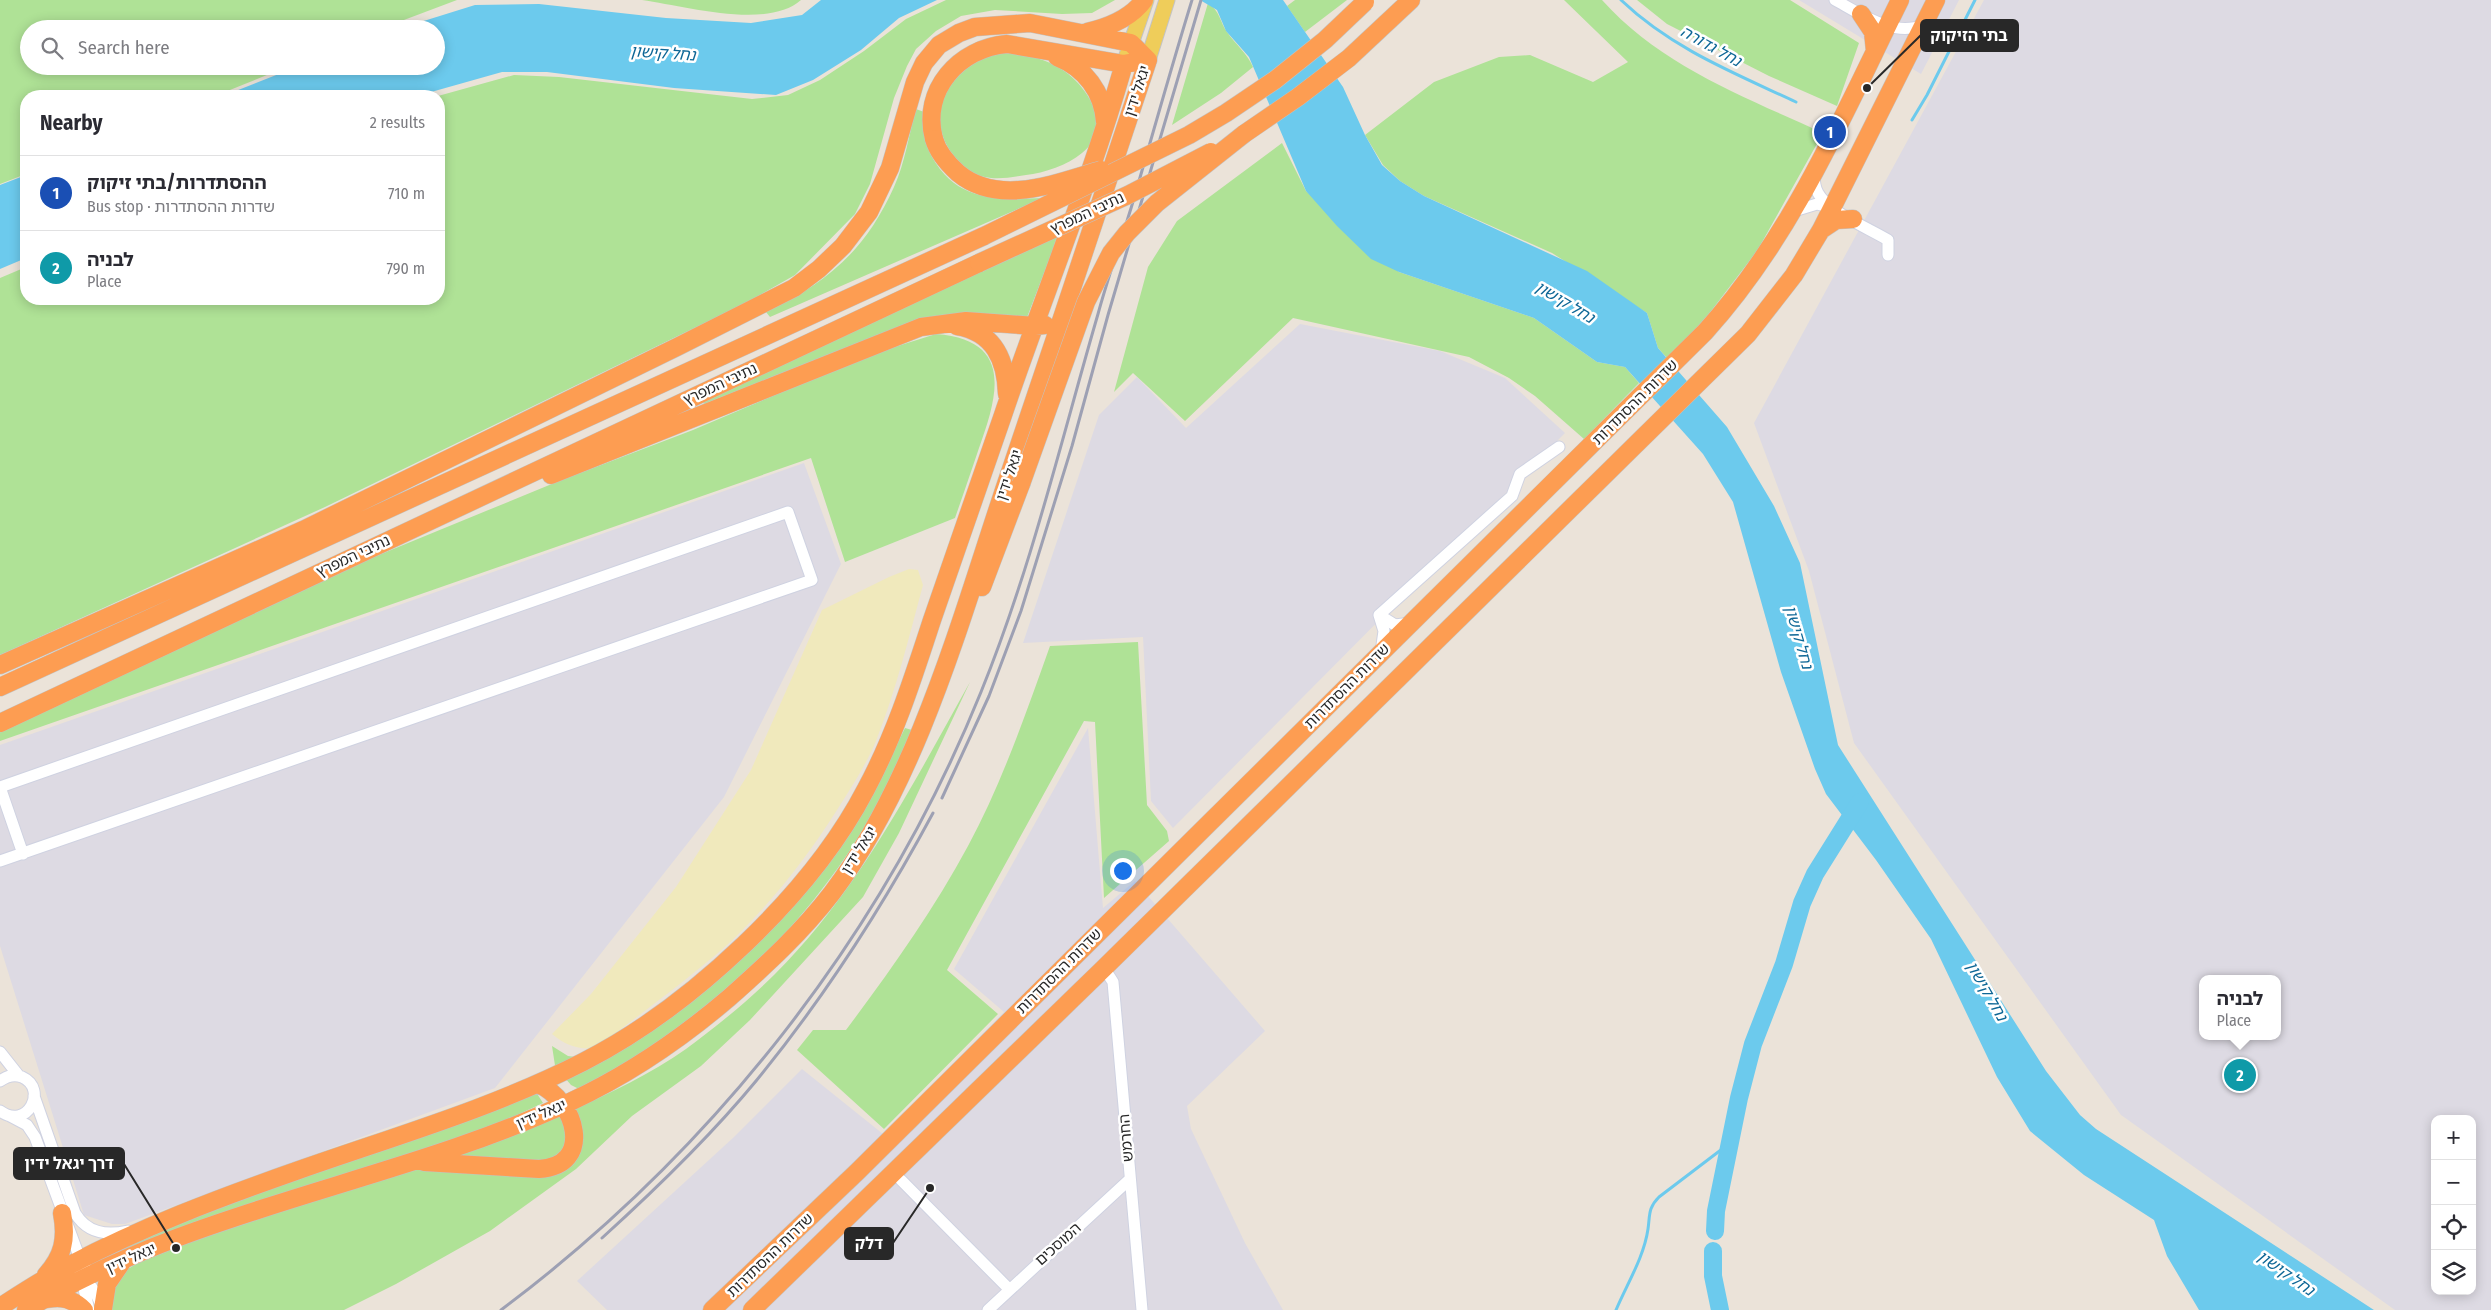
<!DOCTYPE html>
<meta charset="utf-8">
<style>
:root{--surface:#fff;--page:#f2f2f3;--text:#2b2b33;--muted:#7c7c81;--line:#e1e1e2;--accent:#395bf9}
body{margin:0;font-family:"Fira Sans Condensed","Noto Sans Hebrew",sans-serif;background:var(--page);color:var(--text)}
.controls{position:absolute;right:15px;bottom:15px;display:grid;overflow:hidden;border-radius:10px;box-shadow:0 2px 12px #0003}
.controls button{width:45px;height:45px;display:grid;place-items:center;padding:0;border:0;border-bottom:1px solid var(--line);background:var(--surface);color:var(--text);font:25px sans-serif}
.you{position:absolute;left:1122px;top:870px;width:18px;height:18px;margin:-12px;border:4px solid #fff;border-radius:50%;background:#1a73e8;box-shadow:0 0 0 8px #1a73e833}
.badge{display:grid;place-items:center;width:32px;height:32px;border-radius:50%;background:var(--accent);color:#fff;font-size:16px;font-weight:700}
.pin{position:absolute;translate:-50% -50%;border:2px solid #fff;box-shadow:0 1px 5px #0006}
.popup{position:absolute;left:2199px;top:975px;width:82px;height:65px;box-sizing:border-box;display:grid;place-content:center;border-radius:10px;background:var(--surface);filter:drop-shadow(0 1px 4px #0005);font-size:16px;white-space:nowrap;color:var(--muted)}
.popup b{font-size:19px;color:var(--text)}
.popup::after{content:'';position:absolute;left:50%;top:100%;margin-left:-10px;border:10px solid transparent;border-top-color:var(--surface)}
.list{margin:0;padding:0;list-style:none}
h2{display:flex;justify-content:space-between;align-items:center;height:65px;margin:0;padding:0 20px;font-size:21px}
h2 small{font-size:16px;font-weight:400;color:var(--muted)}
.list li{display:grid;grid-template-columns:32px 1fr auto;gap:15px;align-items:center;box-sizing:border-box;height:75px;padding:0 20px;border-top:1px solid var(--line)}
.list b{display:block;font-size:19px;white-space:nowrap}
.list p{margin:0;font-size:16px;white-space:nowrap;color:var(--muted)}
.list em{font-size:16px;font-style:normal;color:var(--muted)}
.icon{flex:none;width:28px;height:28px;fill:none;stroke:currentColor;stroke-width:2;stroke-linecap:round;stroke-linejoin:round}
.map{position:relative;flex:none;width:2491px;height:1310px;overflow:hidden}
.search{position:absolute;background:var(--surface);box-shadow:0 2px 12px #0003;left:20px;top:20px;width:425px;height:55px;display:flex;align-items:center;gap:12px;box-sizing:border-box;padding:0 18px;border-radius:28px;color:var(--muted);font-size:19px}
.panel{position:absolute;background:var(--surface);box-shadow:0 2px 12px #0003;left:20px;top:90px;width:425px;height:215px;border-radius:20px}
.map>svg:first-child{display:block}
</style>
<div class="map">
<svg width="2491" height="1310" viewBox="0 0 2491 1310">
<rect width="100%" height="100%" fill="#ebe3d9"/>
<path fill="#dddae3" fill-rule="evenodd" d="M1799,0H1959L1921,74Z
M1984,0H2491V1310H2395L2121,1115L1854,743L1809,571L1754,423ZM2202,979H2278V1036H2202ZM2435,1119H2472V1291H2435Z
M1300,324L1440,351L1505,378L1565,433L1173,828L1151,801L1143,637L1023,643L1099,415L1137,377L1186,428Z
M804,463L841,564L724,797L495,1088L125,1224H112L84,1215L0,946V745Z
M1088,728L1103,908L1135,881L1265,1031L1187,1106L1191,1129L1245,1243L1283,1310H607L577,1281L734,1137L802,1069L883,1134L1004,1012L954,969Z"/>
<path fill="#afe296" d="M0,0H457L380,29H29V66H289L215,96H26V174L0,184Z
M642,0H801C767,30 685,6 642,0Z
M946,0H1115L1092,13L1062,14L995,10L961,16L936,31L916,49L907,66L894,98L870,184L855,214L795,275L744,304L325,507L0,655V278L26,267V299H439L438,96L514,75L559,77L752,99L788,95L820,80L864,51L906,19Z
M1295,0H1347L1305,32L1287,6Z
M1564,0H1602C1661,66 1745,97 1823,133L1757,251L1708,315L1668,359L1658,348L1647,313L1552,253L1424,196L1400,181L1383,165L1365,135L1434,82L1499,57L1530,55L1593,82L1628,62Z
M1637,0H1790L1859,43L1837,106L1769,76L1667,24Z
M1208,3C1220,11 1220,22 1227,32C1236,45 1247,53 1253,67L1221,93L1172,125Z
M997,53C1019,53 1039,56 1058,67C1087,83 1115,128 1082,153C1068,165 1044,173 1026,175C1013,177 998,180 985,177C973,175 961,165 954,156C933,130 934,94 960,71C970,62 984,57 997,53Z
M916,109L924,112C925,126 925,144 932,157C957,202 998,200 1043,198L770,317L766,312C828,282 865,251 894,187C905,163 909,134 916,109Z
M1282,143L1306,191L1399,272L1534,318L1597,362L1625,367L1639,383L1584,439L1535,396L1509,378L1469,357L1293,318L1185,421L1133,373L1114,392L1148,267L1177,221Z
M1059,234L1026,320L896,328L704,404L701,399Z
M936,334C1014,340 998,395 979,448C971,472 963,495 955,518L845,562L811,458L0,741V731L335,573L559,481L693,430L869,355Z
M1138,642L1147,805L1167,831L1169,841L1104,898L1095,722L1084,721L947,970L998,1014L884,1129L797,1050L813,1030H846C890,971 933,911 968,846C1002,783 1026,713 1050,646Z
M970,682L899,833L863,897L750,1020L701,1066L632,1116L576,1169L490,1231L396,1284L344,1310H108L112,1290L126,1270L138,1263L215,1232L416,1169L563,1167L573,1110C611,1092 651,1074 686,1049C717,1026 748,1001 775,974C858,892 914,782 970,682Z
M905,728L912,730C897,767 880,804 858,838C804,923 727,1001 642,1055C622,1068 600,1078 579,1089L571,1085L565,1078C602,1056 640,1035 676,1012C688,1004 698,995 709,986C794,917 858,826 905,728Z
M552,1046L568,1056L583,1058L556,1072Z
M536,1092L543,1103L487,1129L245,1208L94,1265L98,1259L158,1229Z
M562,1113L569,1141L552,1163L447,1155Z"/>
<path fill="#f0e9bc" d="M909,569L918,570L923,585C909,637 896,690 876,741C866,765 851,788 837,810C806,859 769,906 727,945C685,982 640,1014 596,1048C578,1050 565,1045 552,1034L591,994L676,887L751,770L822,610L889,577Z"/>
<path fill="#6ccaed" d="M821,0H937L899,18L861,50L813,80L776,95L674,88L547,72H502L417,96H223L299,66H436V29H398L475,5L539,4L666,18L751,23L802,15Z
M1200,0H1283L1343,87L1365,135L1382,165L1400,181L1424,196L1587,271L1647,313L1658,348L1727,427L1774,506L1800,563L1838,745L2046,1071L2080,1115L2096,1129L2374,1310H2199L2167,1256L2154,1220L2084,1175L2030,1131L1997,1077L1931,939L1876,860L1826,794L1815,769L1781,672L1733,502L1703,454L1625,367L1597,362L1534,318L1399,272L1371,259L1337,226L1306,191L1249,57L1226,31L1217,10Z
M26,175V258L0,269V185Z"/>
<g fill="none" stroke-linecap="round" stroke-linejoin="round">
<path stroke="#6ccaed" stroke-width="3" d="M1621,0C1671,48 1734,73 1796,102
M1912,120L1927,95L1975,0
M1616,1310C1627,1284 1644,1257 1648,1229C1650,1215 1648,1208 1659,1197L1730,1143"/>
<path stroke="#6ccaed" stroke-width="18" d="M1715,1231L1716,1211L1739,1098L1753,1044L1784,964L1802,903L1815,874L1860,802
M1713,1251V1276L1720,1310"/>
<defs>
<path id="minor" d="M1835,0C1859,13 1896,39 1924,24
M1814,174C1814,180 1815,188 1818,193C1827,211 1870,229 1888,240V255
M1794,211L1817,204L1831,207
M1379,615L1512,496L1520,474L1559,447
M1379,615L1384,631L1381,652
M1379,615L1395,625L1411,623
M0,787L788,512L812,580L0,861
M0,787L23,854
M1104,968L1113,982L1142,1310
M0,1052L19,1076
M0,1081C7,1076 14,1074 22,1077C49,1089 27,1131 0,1111
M34,1096L75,1213C87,1233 106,1236 128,1231
M10,1116L27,1125L35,1137L80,1259L85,1264
M901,1180L1009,1289
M63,1268C84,1273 96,1290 102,1308
M85,1273L84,1289L89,1310
M988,1310L1130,1179"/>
<path id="major" d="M1148,60L1167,0
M1124,64L1146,0"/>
<path id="highway" d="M1861,14L1873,32L1875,51
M1087,32C1109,27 1131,18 1144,0
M1057,57C1085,68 1103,92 1105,122
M1244,134L1298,97L1349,58L1411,0
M934,139C921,90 959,48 1007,44L1124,64L1136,62
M1821,230L1836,220L1853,219
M957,326C994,332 1006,360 1007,394
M551,475L921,327L966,321L1035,326L1045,325
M982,587L1021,484
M0,665L303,530L677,347L794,288L819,269L843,246L869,212L890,168L915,82L924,63L939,45L959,33L975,27L1030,23L1131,43L1148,60
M0,687L984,236
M0,723L979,263
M424,1162L539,1169C595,1166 576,1100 538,1084
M46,1275C63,1256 67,1239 62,1213
M47,1299C62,1296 73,1299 84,1310
M0,1307C23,1292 46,1277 70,1265C142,1227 219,1198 296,1171C392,1137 491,1109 583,1062C689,1008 811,895 866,789C895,735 913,678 932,620C956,552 979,483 1003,415C1043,297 1090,183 1124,64
M103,1309L107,1284L122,1262
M26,1310C194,1207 394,1184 570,1102C628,1075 681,1039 730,997C766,965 802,932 832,893C918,779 961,618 1006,484C1054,343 1101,201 1148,60
M712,1310L857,1172L1705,332C1793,235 1843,115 1900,0
M752,1310L1104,968L1748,334L1794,275L1821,230L1936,0"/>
</defs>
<use href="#minor" stroke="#cfd2e1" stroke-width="13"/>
<use href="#major" stroke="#c3c3c3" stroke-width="17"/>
<use href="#highway" stroke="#c3c3c3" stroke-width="19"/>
<use href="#minor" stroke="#fff" stroke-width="11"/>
<use href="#major" stroke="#efcd5a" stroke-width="15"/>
<use href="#highway" stroke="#fd9d52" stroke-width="18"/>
<path stroke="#9da0b3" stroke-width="3" d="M942,798L989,696L1021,611L1072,446L1108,315L1201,0
M602,1238C656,1189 709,1138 756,1081C824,998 882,908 933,813
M501,1310C712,1152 882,937 981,692C1031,569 1061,441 1098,314C1108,277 1121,241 1132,205C1152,137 1171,68 1192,0"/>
<defs>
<path id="highway-bridge" d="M934,139C938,153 947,163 958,173C999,207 1056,183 1101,170
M984,236L1189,135L1226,113L1275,80L1325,40L1365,2
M979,263L1128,195L1211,152
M1021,484L1086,302L1111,253L1127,233L1157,203L1244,134"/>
</defs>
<use href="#highway-bridge" stroke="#c3c3c3" stroke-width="19" stroke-linecap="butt"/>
<use href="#highway-bridge" stroke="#fd9d52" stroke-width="18"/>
</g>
<g text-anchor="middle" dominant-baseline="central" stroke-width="5" stroke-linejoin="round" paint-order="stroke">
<g font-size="15" fill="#282828" stroke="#fff">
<text transform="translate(1137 91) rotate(-72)">יגאל ידין</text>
<text transform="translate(1087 213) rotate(-25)">נתיבי המפרץ</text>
<text transform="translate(720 384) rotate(-25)">נתיבי המפרץ</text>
<text transform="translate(1635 402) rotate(-45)">שדרות ההסתדרות</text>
<text transform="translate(1009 475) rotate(-71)">יגאל ידין</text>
<text transform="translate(353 556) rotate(-25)">נתיבי המפרץ</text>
<text transform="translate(1347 686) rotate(-45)">שדרות ההסתדרות</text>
<text transform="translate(859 850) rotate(-58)">יגאל ידין</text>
<text transform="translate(1059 971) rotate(-45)">שדרות ההסתדרות</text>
<text transform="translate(541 1114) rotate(-23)">יגאל ידין</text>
<text transform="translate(1126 1138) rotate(-95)">החרמש</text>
<text transform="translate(1058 1244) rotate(-42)">המוסכים</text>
<text transform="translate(770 1255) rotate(-44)">שדרות ההסתדרות</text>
<text transform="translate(131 1258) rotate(-24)">יגאל ידין</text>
</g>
<g font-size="16" font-style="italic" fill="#0e6796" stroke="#fff">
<text transform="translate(1711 46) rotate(29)">נחל גדורה</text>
<text transform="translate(663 53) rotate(4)">נחל קישון</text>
<text transform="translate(1565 302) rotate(31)">נחל קישון</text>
<text transform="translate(1799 637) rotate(74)">נחל קישון</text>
<text transform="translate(1987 991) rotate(60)">נחל קישון</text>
<text transform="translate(2286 1273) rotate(35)">נחל קישון</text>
</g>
</g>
<path fill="none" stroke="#282828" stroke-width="2" d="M1867 88L1921 35M176 1248L124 1164M930 1188L893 1243"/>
<g fill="#282828" stroke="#fff" stroke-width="2">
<circle cx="1867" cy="88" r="5"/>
<circle cx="176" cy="1248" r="5"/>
<circle cx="930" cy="1188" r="5"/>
</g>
<g fill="#282828" stroke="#282828" stroke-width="2">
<rect x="1921" y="20" width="97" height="31" rx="5"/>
<rect x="14" y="1148" width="110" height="31" rx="5"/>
<rect x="845" y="1228" width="48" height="31" rx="5"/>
</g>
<g font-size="16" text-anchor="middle" font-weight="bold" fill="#fff">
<text x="1969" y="41">בתי הזיקוק</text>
<text x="69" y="1169">דרך יגאל ידין</text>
<text x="869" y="1249">דלק</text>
</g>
</svg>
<div class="controls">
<button>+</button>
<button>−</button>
<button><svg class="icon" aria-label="locate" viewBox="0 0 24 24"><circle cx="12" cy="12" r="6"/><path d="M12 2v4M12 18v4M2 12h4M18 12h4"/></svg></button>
<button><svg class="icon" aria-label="layers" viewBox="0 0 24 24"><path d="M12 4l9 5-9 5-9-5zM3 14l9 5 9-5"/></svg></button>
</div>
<div class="you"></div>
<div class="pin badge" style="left:1830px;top:132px;background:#1a4fb4">1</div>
<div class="pin badge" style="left:2240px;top:1075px;background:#0f9aa8">2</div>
<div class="popup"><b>לבניה</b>Place</div>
<div class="search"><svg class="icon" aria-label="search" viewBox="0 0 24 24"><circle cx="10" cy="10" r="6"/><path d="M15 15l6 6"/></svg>Search here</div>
<section class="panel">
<h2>Nearby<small>2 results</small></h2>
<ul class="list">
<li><span class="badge" style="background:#1a4fb4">1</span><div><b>ההסתדרות/בתי זיקוק</b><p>Bus stop · שדרות ההסתדרות</p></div><em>710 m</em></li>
<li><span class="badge" style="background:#0f9aa8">2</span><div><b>לבניה</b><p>Place</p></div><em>790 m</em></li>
</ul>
</section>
</div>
